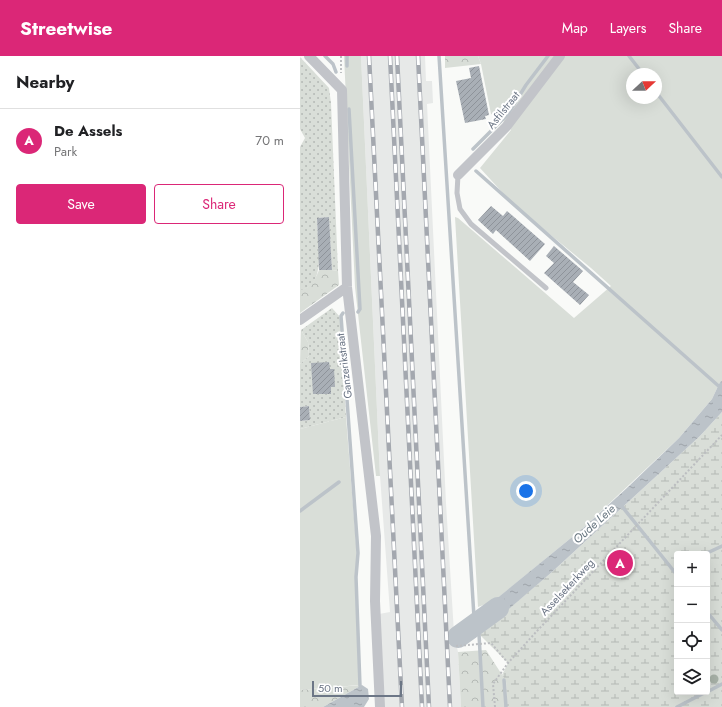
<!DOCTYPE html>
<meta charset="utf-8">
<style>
:root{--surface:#fff;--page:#f2f2f2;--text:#202124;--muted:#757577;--line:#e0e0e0;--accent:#db2777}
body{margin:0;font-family:Jost,sans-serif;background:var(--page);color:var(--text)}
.controls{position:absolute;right:12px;bottom:12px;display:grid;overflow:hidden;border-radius:4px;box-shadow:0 4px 16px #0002}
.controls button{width:36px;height:36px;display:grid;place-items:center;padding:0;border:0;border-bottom:1px solid var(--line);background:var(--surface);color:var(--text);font:20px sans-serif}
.compass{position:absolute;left:326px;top:12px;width:36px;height:36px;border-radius:50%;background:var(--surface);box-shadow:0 4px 16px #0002;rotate:68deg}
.scale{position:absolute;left:12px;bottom:10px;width:90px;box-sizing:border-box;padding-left:4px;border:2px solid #6c7686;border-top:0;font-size:11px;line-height:14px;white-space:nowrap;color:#6c7686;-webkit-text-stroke:3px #fff;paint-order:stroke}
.you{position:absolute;left:226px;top:435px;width:14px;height:14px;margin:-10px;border:3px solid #fff;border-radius:50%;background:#1a73e8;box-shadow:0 0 0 6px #1a73e833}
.badge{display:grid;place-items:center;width:26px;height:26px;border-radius:50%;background:var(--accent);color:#fff;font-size:13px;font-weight:700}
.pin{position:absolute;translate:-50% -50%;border:2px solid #fff;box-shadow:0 1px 4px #0006}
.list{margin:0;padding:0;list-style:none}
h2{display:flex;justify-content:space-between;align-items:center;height:52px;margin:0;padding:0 16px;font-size:17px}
h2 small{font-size:13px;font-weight:400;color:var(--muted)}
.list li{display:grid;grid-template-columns:26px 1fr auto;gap:12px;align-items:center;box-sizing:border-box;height:64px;padding:0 16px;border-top:1px solid var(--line)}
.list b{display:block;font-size:15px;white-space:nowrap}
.list p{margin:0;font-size:13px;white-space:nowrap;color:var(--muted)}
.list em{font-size:13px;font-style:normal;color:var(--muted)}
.actions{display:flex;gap:8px;padding:12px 16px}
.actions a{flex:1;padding:9px 0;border:1px solid var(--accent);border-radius:4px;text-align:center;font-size:14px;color:var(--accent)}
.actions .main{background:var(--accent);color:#fff}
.icon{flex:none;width:22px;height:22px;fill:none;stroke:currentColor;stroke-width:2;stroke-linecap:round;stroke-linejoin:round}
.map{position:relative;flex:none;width:422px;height:651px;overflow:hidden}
header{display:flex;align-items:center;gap:24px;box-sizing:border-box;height:56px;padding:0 20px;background:var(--accent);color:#fff}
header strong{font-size:19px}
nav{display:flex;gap:22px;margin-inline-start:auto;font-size:14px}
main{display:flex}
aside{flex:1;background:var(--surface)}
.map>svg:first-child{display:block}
</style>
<header>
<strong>Streetwise</strong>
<nav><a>Map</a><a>Layers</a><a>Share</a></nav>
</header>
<main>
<aside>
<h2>Nearby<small></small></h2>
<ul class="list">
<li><span class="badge">A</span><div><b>De Assels</b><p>Park</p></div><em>70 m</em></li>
</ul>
<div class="actions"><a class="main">Save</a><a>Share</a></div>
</aside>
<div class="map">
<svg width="422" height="651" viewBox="0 0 422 651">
<defs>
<pattern id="forest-crowns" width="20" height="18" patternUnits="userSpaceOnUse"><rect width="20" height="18" fill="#d9ded8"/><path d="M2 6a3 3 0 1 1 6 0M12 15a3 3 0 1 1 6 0" fill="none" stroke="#b4b9b5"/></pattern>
<pattern id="wetland-marsh" width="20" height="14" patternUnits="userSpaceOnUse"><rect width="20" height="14" fill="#d9ded8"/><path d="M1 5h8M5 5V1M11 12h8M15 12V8" fill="none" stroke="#b4b9b5"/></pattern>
<pattern id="garden-dots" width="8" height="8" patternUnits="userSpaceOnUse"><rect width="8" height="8" fill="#d9ded8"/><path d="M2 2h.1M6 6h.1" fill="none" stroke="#b4b9b5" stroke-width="1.8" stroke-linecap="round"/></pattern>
<pattern id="water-ripples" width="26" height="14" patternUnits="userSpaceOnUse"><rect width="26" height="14" fill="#bcc3c9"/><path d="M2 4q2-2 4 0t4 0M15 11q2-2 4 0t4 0" fill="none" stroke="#9da3a9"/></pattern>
<pattern id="building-hatch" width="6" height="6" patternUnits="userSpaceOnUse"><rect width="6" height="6" fill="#a9afb6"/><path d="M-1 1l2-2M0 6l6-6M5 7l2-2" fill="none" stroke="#8e939a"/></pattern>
</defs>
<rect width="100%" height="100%" fill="#f9faf8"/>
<path fill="#e7e9e8" d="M61,0H125L126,25H132L133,47L127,48L146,447L154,577L158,596L161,651H84L79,558L90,556L80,420Z"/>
<path fill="#d9ded8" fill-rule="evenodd" d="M44,0H61L80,420H76L55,231Z
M178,0H422V325L420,326L412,343L379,382L282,473L194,545L178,551L155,161L158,162L274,262L311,230L291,212L214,149L180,112L211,74L199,60L191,58L181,8ZM332,18H356V42H332Z
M46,361L57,500L55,521L59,629L0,634V373Z"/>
<path fill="url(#forest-crowns)" d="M145,0H178L181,8L145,12Z
M19,214H32L38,215L39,229L0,257V234C11,232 15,224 19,214Z
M1,274L8,286L9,300L0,308Z
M186,594L206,625L207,651H161L158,596Z
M62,629L23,651H0V634Z"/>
<path fill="url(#wetland-marsh)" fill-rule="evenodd" d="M422,356V651H207L206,625L202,619L208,607L179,578L252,516L400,380ZM377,498H407V636H377Z"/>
<path fill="url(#garden-dots)" d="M0,1L29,32L31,47L38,215L32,214L29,161L17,162C16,182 29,230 0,234V91L5,82L0,73Z
M32,252L40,261L46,361L0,373V365L10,364L9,350L0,351V308L9,300L8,286L1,274Z"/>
<path fill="url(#water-ripples)" d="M422,325V356L400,380L252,516L175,582L174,561L282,473L328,431L379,382L412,343L420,326Z
M62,629L68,633L69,643L64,651H23Z"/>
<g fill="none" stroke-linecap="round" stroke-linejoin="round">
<path stroke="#bcc3c9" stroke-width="3.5" d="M25,0L33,8L36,16
M47,0V10
M139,0L174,561
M329,0L343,18
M356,36L422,121
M49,53L60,253L58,256
M173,93L208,58L226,29L248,0
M176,115L422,333
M43,257L41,260L58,497L56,521L60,630
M320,448L377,519
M0,455L39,426
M405,498L422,490
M407,556L422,574
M179,578L183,651
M204,624L206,651
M407,636L422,628
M377,651L406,636"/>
<path stroke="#bcc3c9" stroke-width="22" d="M158,581L198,552"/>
</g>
<path fill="url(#building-hatch)" d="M179,10L189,59L185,60L186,63L165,67L156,25L171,22L169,12Z
M191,150L203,160L207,155L245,188L230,205L196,174L193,178L178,164Z
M29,161L32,214H19L17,162Z
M254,190L283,215L273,226L289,239L280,249L244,217L254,207L246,200Z
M29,306L30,313H34L35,331H31V338H13L11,307Z
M9,350L10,364L0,365V351Z"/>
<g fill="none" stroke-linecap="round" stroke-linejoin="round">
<path stroke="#bcbec1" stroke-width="2" stroke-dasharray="2 2" stroke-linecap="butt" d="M41,0V17
M156,590L191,587L208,607
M195,651L193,628L208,607L237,575L422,379"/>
<path stroke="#c2c4c9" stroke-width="5" d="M158,119L157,137L160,153L171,168L246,232"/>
<path stroke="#c2c4c9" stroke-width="10" d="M9,0L42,34L47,231L76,480L75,545L80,651
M158,119L206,71L260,0
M0,264L47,231"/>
<defs>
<path id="rail" d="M69,0L102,651
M90,0L122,651
M97,0L129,651
M118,0L150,651"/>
</defs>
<use href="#rail" stroke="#a4a8af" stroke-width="4.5"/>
<use href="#rail" stroke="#fff" stroke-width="3" stroke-dasharray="9" stroke-linecap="butt"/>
</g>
<circle fill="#a8b2a8" cx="414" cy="623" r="4.5"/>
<g text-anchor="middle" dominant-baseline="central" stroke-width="4" stroke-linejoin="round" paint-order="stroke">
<g font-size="11" fill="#6c7686" stroke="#fff">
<text transform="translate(203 54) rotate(-51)">Asfilstraat</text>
<text transform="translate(44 310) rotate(-97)">Ganzerikstraat</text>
<text transform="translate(267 531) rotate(-47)">Asselsekerkweg</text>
</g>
<g font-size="12" font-style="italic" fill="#687680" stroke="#fff">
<text transform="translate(294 468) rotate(-42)">Oude Leie</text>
</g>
</g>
</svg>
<div class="controls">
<button>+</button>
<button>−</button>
<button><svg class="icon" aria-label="locate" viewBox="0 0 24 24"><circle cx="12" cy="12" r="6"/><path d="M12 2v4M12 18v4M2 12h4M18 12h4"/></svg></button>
<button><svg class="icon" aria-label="layers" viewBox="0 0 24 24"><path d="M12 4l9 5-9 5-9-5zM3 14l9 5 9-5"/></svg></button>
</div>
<svg class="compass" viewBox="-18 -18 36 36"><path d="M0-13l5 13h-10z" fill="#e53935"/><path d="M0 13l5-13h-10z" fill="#757577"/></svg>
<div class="scale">50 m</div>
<div class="you"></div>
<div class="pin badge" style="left:320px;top:507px">A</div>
</div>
</main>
